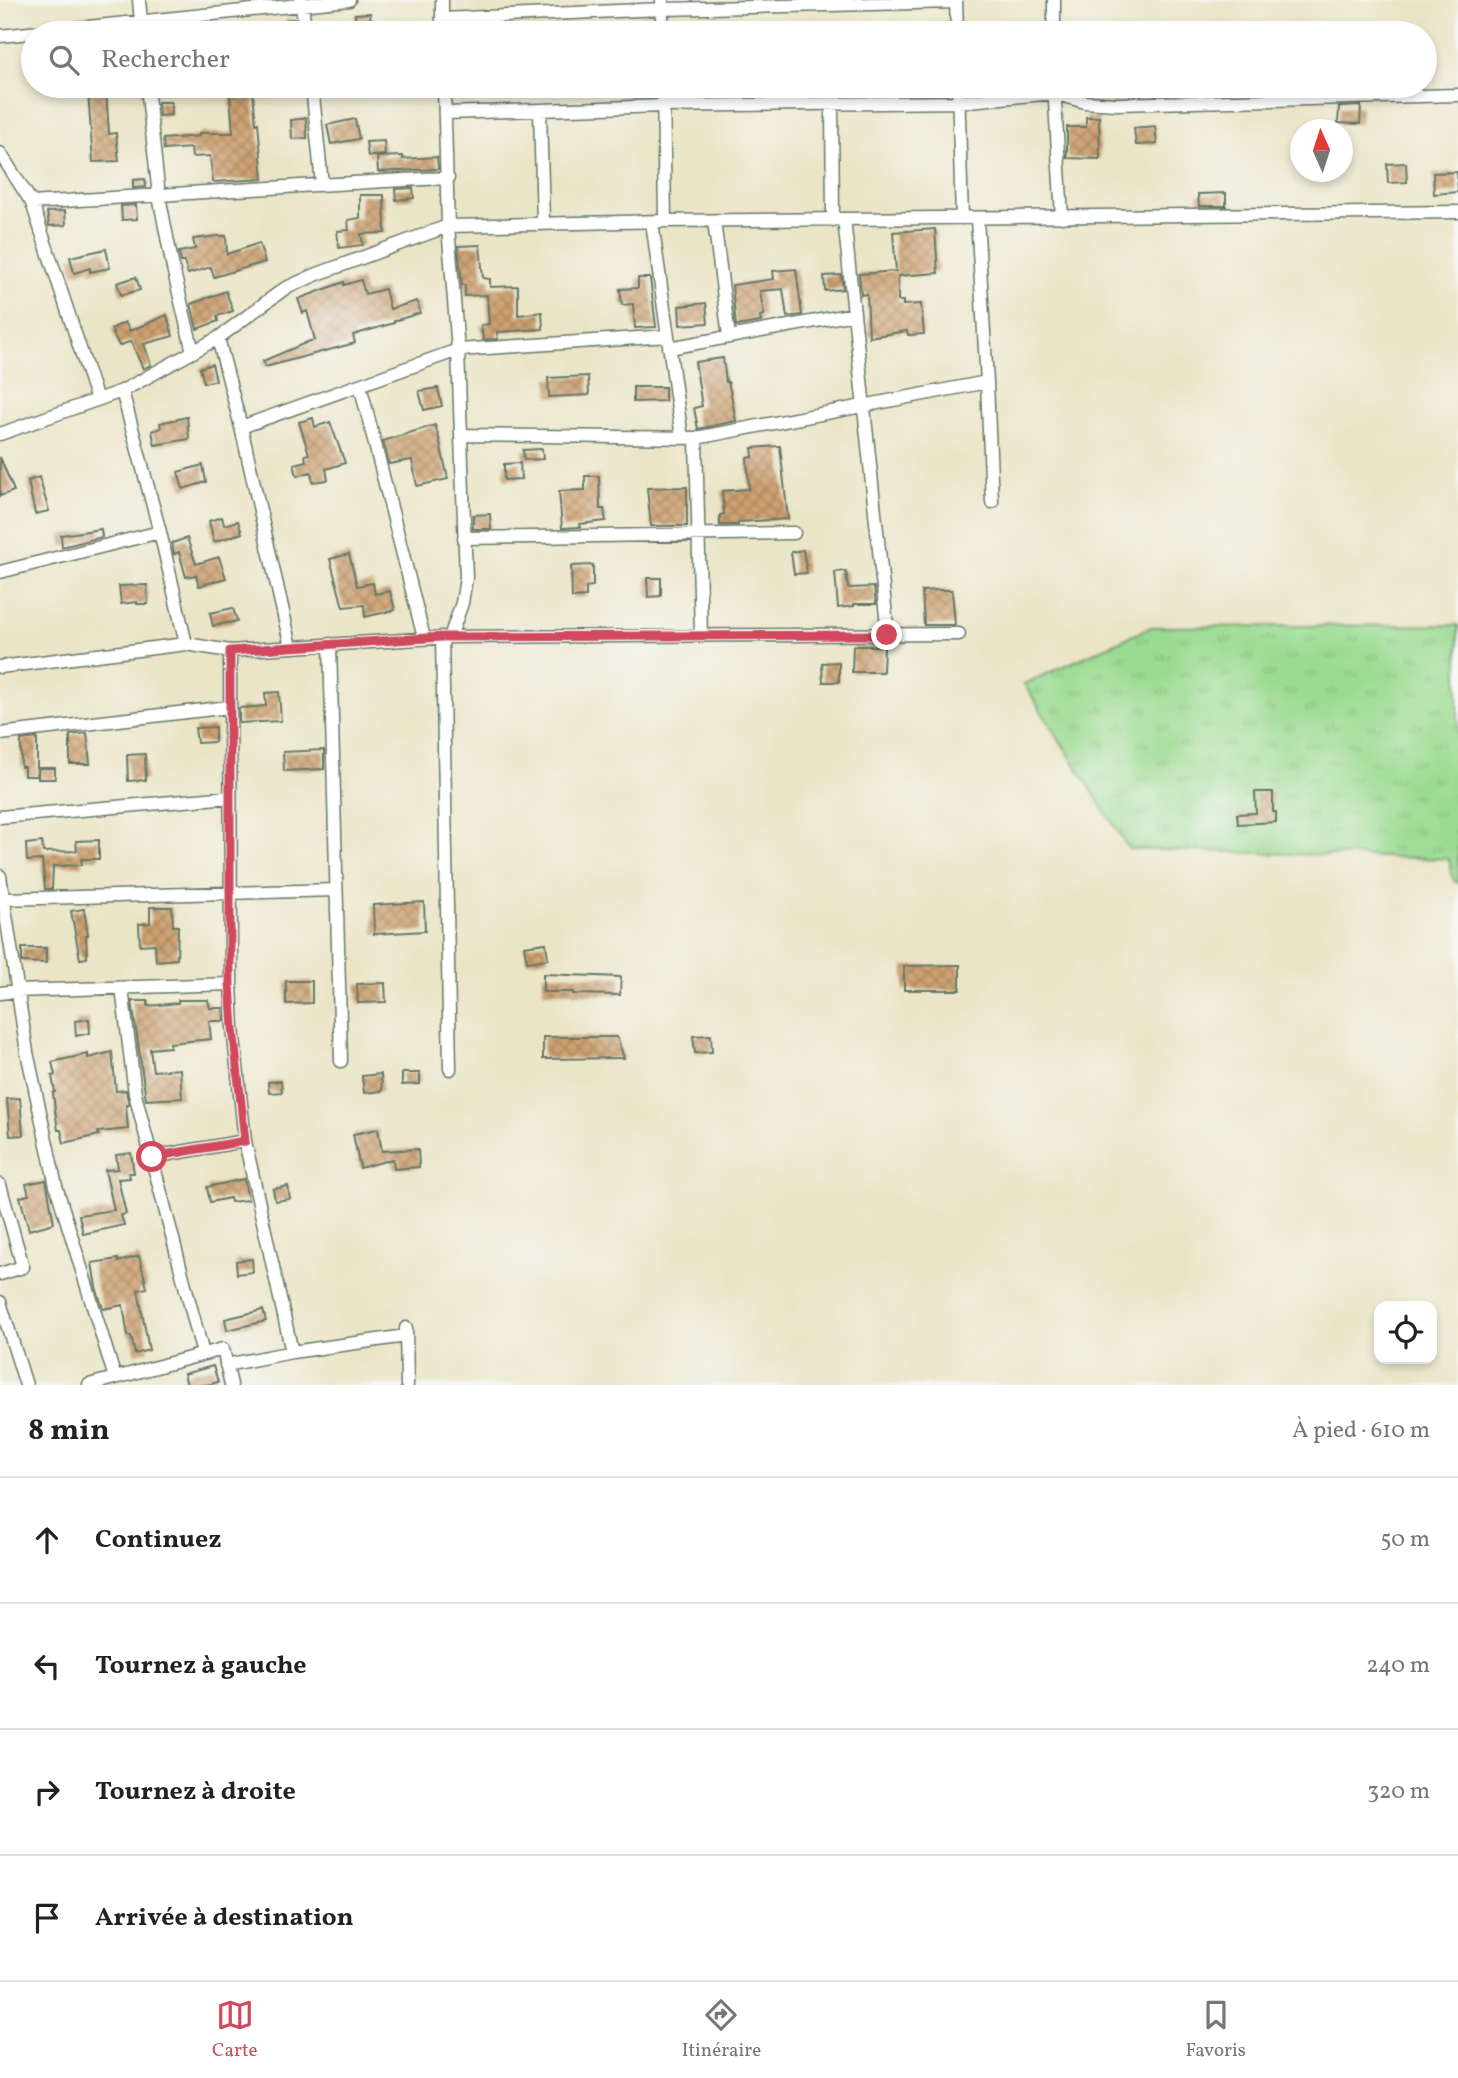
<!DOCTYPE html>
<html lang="fr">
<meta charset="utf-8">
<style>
:root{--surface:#fff;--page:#f2f2f2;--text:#222;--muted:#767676;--line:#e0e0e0;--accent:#d1495b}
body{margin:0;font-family:Vollkorn,serif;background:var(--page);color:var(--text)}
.controls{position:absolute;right:21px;bottom:21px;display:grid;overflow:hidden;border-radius:14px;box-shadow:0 4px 10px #0003}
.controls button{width:63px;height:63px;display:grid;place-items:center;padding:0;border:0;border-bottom:2px solid var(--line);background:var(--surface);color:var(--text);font:35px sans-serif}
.compass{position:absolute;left:1290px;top:119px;width:63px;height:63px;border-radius:50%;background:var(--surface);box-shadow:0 4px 10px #0003;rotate:357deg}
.stop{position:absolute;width:21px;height:21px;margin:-16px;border:5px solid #d1495b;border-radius:50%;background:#fff}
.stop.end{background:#d1495b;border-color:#fff;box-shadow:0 2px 7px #0008}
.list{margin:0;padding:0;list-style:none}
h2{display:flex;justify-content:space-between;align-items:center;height:91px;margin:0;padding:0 28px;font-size:30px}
h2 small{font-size:23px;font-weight:400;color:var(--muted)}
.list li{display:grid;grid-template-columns:46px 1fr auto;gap:21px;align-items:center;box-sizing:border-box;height:126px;padding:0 28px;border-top:2px solid var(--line)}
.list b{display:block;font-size:26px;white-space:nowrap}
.list em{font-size:23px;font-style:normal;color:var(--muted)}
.icon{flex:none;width:38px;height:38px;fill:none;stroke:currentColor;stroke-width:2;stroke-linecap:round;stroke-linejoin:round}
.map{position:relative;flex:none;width:1458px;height:1385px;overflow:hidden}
.search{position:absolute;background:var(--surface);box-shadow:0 4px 10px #0003;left:21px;right:21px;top:21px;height:77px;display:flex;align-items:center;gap:18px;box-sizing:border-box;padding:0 24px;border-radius:38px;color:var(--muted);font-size:26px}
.sheet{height:595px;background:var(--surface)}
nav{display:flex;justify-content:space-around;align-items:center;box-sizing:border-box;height:98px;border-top:2px solid var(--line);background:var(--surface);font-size:19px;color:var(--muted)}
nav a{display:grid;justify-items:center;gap:4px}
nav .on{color:var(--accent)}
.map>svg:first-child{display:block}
</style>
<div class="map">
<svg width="1458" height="1385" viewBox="0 0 1458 1385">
<defs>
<pattern id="grass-tufts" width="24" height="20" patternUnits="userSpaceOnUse" patternTransform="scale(1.75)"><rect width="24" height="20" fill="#9bdb91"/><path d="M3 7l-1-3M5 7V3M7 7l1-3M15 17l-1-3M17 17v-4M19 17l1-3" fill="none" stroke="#85bd7e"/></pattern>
<pattern id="building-cross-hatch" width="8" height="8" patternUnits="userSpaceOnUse" patternTransform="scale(1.75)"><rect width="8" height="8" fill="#cea272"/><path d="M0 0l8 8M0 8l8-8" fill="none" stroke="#a7855e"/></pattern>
</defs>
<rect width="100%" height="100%" fill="#f6f6f2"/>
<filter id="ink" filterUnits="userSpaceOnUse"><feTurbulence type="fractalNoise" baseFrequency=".0143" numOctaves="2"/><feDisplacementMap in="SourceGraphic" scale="14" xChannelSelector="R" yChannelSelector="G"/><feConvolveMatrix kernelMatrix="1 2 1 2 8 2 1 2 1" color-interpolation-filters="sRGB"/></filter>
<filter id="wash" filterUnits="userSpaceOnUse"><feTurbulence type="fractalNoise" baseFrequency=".00686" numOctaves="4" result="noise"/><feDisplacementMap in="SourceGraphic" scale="28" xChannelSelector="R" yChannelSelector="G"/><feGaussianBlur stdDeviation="1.57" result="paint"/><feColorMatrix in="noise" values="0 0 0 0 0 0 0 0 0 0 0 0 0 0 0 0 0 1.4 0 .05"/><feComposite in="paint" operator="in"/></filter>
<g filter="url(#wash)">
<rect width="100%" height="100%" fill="#ebe5c7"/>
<path fill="url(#grass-tufts)" stroke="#5d8c62" stroke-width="2" d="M1458,625V883L1454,882L1449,859L1129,849L1024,684L1151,627Z"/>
<g id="blocks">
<path fill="url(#building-cross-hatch)" d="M370,13L371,23L355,24V14Z
M295,19L297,29L287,30L286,20Z
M106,90L109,134L116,133L119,161L93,162L88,91Z
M253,93L256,124L258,123L263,179L213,182L210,156L192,157L191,148L164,150L163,139L199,136V133H233L230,95Z
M158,102H171V115L159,116Z
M1361,106L1360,124L1338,123L1339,107Z
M1086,117H1099L1100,159L1067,158V127H1086Z
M306,118L307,138L292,139L291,120Z
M355,119L359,139L331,144L327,125Z
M1155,126L1157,144L1136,145L1134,128Z
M384,141L385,155L368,156L366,142Z
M403,156V159L437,157L438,169L378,172L377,157Z
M1406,163L1407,182L1388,183L1387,164Z
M1457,172L1458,192L1434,194L1433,173Z
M145,179L146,187L133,188V180Z
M413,188L414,198L396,200L395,189Z
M1226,193V206H1199L1198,194Z
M360,195H384L385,233L361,234L363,245L339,248L337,231L349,230L348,220L360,218Z
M136,205L137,219L122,220L121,206Z
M65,211L66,225L49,226L47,212Z
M935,229L938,273L898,276V301H903V305L921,304L924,334L908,335L907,331L869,337L867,294L861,295L859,274L896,271L893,232Z
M218,236H226L227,254L259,243L265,262L214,277L211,267L188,274L184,262H181L179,252L195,249L193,239Z
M480,245L483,278L490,279V287L518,286V315L542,312L543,329L497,332L498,339L483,340L481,325L489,324L487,295L465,296V285H462L458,246Z
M106,249L110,268L90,272V268L74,273L70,257Z
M796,269L802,315L787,317L783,289L760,291L764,315L760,316L761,322L736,326L732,285L774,279L773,271Z
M841,275L843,289L825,291L824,276Z
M136,277L140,290L121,295L117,283Z
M638,278H650L656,327L635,328L633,304L622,305L620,289L638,288Z
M361,280L365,294L385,289L390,309L417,301L420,313L394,321V323L353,335L355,343L265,367L263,361L310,341L315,340L307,311L303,313L298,299L344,282V285Z
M226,291L233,311L217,316L218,321L197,329L191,304Z
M706,303L708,323L680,325L679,306Z
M167,315L173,336L144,344L151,365L143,369L131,341L119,346L111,329L125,322L130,331Z
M723,358L726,382H728L731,394L736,421L698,429L694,408L702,406L695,362Z
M212,364L216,380L204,383L200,368Z
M588,376L589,395L549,397L548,378Z
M633,387H665V401L633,402Z
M438,388L442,406L424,410L419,391Z
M187,417L189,439L155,445L152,431L161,428L160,423Z
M313,418L315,427L330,422L345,463L326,469L328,480L313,482L311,472L297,476L294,464L306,461L305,455L309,454L299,422Z
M435,425L439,438L448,479L417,486L412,460L389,464L383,441Z
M780,446L788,519L738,522V525H720V515L724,514L722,491L749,489L747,458L753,457L752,448Z
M542,449L543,459L524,460L523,450Z
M0,457L14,491L0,496Z
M520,463L521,479L504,480V464Z
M203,465L206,482L183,489L178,472Z
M585,476H599L600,509H604L606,521L580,524V527L562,528L559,491L585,490Z
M39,477L49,511L35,514L28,481Z
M687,487V526H651L647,488Z
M490,514L491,529H473V515Z
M222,517L224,525L238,521L242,533L214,542L209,521Z
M101,529L102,537L62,547L61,535Z
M187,538L196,564L219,557L226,578L199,586L196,575L186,577L179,552L174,554L172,543Z
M803,550L807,573L794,574L791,552Z
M349,554L357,586L373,583L375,594L390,591L395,610L365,617L364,605L343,607L330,559Z
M593,565V586L586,587V597L572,598L571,566Z
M846,571L848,588L874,587L876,604H854V606L838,608L835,572Z
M647,578H661V596L648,597Z
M147,585L148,604H137V602L121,604L119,586Z
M937,590H952L955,625H924L922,591Z
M233,608L237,621L213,626L210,613Z
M853,646H884L883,672H852Z
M839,662V682H823L822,663Z
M279,692L281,721L239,723V708L266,706L265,693Z
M215,727V742L197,743L195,728Z
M87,733L90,764H70V735Z
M37,738V776H24V767H21V740Z
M324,750V769L284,771L283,752Z
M145,754L146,780L128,781L127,755Z
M38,768H55V779H38Z
M1255,792H1273V812H1276V822L1238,824L1237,814L1256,813Z
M99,840V859H81L82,865L53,866L52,889H45L42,860L27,861L26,844L42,842L43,852L77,851L76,841Z
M424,902L425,931L374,934L373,905Z
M150,907H172L173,926H178L177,959L156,961L155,944L140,945L139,924L150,923Z
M84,909L88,935H86L87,958L80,959L71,911Z
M546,943L548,959L527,962L524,946Z
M22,948H46V963L22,962Z
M960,965V990H904V966Z
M543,974L621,977L620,995L573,994V992H543Z
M286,981H312V1003L286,1004Z
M385,983L386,1002L358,1003L357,984Z
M178,1000H208L210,1008H223L224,1021H209L211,1039L170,1043V1047L150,1049L153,1071L180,1069L182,1098L146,1100L132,1001H148V1006L178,1003Z
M89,1019L90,1033L76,1036L75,1021Z
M711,1035L712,1052L695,1053L693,1036Z
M543,1037H617L624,1058L543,1059Z
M112,1052L116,1091L126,1090L129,1105H126L128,1129L98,1132L99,1135L64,1143L61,1130H58L55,1110L53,1093L55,1092L52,1076L55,1075L52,1062L88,1054V1058Z
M402,1073H420V1084L402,1085Z
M381,1074L382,1091L364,1093L362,1076Z
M281,1081L282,1092L269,1093L268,1082Z
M20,1098L23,1135L10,1136L7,1099Z
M378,1129L382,1151L418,1149L419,1167L394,1169L393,1159L360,1168L353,1134Z
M131,1153L134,1173H129L130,1178L118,1179L126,1214L121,1215L124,1225L83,1234L79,1215L114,1210L105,1170L118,1169L116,1155Z
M244,1179L248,1200L231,1202L230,1198L210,1202L207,1187Z
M46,1180L54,1223L29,1230L20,1197L29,1195L26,1184Z
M288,1186L290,1199L275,1201L273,1189Z
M139,1256L147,1288L138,1290L149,1350L135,1354L131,1336H128L123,1305L103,1309L96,1287L92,1263L118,1259V1262Z
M252,1259L253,1272L237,1274L236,1261Z
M263,1310L266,1321L227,1330L225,1319Z
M213,1366L218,1382L207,1385H187L184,1374Z"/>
</g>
</g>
<g filter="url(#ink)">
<use href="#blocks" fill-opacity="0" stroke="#667867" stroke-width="2"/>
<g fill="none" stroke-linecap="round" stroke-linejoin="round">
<defs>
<path id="street" d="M139,0L142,33
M301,0L306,33
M442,0V33
M662,0V33
M956,0L957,33
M1054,0V33
M442,19L662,9L956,2
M0,36L349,0
M147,86L159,196L173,268L193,352
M312,86L322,184
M444,86L448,226L458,350L466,578L462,603L450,637
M663,86L665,221
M958,86L962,218
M1054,86L1062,217
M147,88L173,86
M832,105L833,220
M540,110L543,223
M446,113L664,106L958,102L1054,93L1085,102L1116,104L1458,95
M0,153L32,203L97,400
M32,203C171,195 309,184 448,178
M977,218L987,382L992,502
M844,219L888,635
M714,221L729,337
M652,222L682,438
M218,338L241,427L291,647
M669,348L854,314
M360,385L424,638
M122,391L160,532L186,644
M241,427L458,350L668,336
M0,434L122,391L218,338L284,289L315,275L448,226L665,221L1458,212
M461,435L696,438L987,382
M696,438L701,636
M464,538L794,533
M0,572L160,532
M442,637L450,1069
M330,644L341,1061
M0,667L186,644L230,651L450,637L959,634
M0,734L229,707
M0,817L230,797
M0,876L27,1052L56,1186L115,1378
M4,899L336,890
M231,984L233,1028L245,1141L292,1352
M122,988L135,1094L203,1354
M0,993L16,991L231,984L230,651
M152,1157L245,1141
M0,1185L23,1267L0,1274
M0,1302L26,1385
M406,1328L407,1385
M226,1365L292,1352L406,1336
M89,1385L223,1349L231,1385"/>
</defs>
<use href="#street" stroke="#667867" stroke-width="15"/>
<use href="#street" stroke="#fff" stroke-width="12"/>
</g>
</g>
<g fill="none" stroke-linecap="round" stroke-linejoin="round" filter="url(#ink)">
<path stroke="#d1495b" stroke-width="9" d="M152,1157L245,1141L233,1028L230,984V651L442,637L887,635"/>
</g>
</svg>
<div class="controls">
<button><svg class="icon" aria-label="locate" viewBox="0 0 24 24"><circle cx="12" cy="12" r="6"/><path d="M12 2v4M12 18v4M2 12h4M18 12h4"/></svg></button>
</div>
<svg class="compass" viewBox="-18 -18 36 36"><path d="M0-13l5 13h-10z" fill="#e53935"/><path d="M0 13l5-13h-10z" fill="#767676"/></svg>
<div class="stop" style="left:152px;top:1157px"></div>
<div class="stop end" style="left:887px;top:635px"></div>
<div class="search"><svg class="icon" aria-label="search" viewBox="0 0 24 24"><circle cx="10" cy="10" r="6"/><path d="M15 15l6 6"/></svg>Rechercher</div>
</div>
<section class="sheet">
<h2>8 min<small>À pied · 610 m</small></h2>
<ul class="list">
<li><svg class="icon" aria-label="ahead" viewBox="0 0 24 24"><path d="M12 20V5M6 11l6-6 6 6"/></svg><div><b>Continuez</b></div><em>50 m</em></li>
<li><svg class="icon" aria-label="left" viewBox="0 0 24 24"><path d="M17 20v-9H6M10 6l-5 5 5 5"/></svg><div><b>Tournez à gauche</b></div><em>240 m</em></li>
<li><svg class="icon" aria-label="right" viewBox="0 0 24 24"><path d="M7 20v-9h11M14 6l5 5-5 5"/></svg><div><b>Tournez à droite</b></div><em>320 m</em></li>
<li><svg class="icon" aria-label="arrive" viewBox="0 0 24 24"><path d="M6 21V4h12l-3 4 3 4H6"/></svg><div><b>Arrivée à destination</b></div></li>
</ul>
</section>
<nav>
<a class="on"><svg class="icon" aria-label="map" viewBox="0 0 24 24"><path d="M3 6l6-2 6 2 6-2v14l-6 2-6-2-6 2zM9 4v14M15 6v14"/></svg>Carte</a>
<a><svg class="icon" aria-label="directions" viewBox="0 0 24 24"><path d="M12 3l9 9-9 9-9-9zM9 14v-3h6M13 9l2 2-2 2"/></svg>Itinéraire</a>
<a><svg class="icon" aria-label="saved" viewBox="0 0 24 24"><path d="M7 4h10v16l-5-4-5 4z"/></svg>Favoris</a>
</nav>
